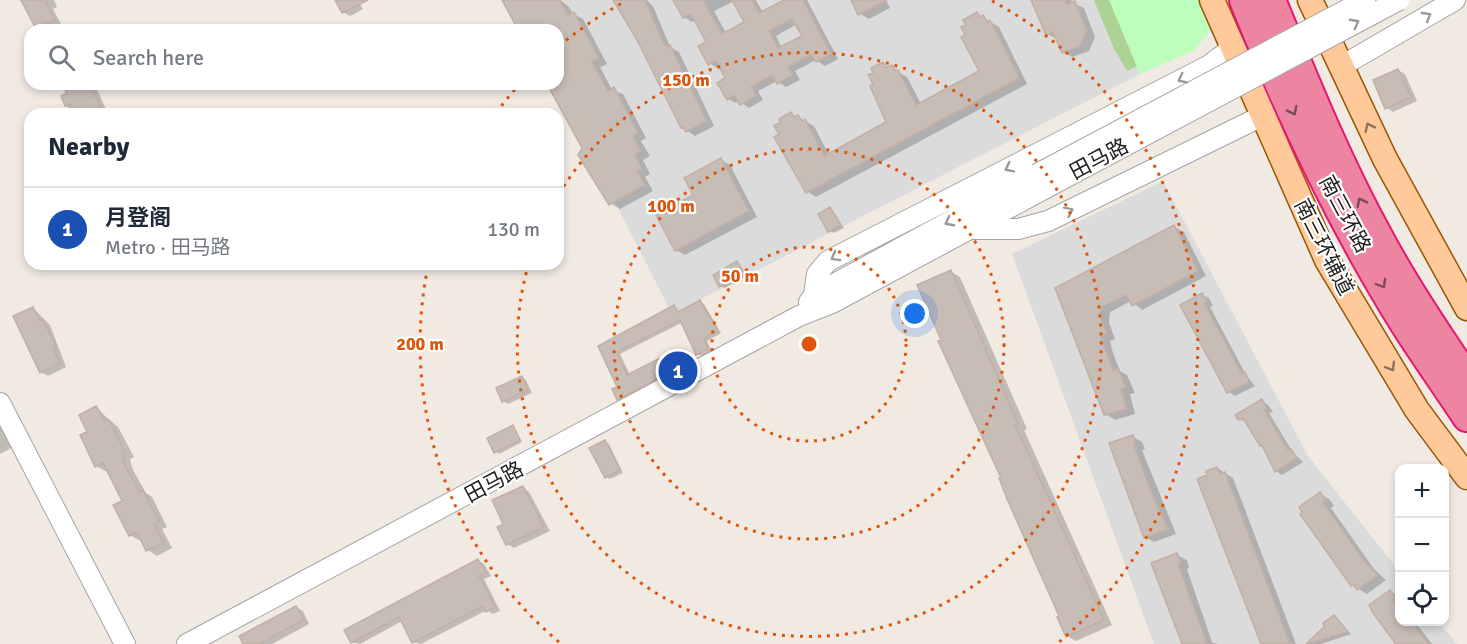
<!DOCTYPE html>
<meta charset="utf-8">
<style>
:root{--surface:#fff;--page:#f6f6f7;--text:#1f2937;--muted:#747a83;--line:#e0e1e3;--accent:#d93025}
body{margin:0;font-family:Signika,"Noto Sans SC",sans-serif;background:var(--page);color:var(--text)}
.controls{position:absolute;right:18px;bottom:18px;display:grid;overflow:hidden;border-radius:12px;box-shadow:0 3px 9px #0003}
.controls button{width:54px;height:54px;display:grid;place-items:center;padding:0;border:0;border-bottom:2px solid var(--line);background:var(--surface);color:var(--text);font:30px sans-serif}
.you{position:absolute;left:915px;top:314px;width:21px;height:21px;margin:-15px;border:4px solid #fff;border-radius:50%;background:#1a73e8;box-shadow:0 0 0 9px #1a73e833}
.badge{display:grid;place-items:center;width:39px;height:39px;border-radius:50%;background:var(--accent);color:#fff;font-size:20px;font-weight:700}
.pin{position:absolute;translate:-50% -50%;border:3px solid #fff;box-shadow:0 2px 6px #0006}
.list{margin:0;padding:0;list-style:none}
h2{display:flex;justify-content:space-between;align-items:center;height:78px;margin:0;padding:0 24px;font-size:26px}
h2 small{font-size:20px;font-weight:400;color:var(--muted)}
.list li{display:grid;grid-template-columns:39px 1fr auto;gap:18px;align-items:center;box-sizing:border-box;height:84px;padding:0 24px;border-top:2px solid var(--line)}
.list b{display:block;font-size:22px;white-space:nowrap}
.list p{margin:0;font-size:20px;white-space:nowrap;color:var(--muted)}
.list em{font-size:20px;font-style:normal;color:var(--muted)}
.icon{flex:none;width:33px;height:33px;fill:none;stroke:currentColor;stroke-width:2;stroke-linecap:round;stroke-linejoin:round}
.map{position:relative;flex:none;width:1467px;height:644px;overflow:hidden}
.search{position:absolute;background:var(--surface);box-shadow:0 3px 9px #0003;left:24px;top:24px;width:540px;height:66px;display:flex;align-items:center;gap:15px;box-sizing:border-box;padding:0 21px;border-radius:18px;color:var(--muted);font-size:22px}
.panel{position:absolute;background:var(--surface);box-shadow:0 3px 9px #0003;left:24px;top:108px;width:540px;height:162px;border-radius:18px}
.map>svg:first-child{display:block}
</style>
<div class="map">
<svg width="1467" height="644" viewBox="0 0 1467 644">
<rect width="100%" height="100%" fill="#f0eae3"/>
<path fill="#dcdbdb" d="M512,0H1109L1140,74L672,314L555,84H558V30Z
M1163,181L1308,456L1399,571L1400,622H1439L1457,644H1154L1012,254Z"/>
<path fill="#acd294" d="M1094,0H1196L1208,30L1127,71L1114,49Z"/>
<path fill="#bdfebc" d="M1109,0H1200L1212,28L1195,50L1140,74Z"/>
<path fill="#0003" fill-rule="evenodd" d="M20,0H54L57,7L53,9L61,24L48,30L37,28Z
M337,0H358L363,9L350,16L343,12Z
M505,0H560L569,7L573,14L583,19L607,64L600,67L612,90L623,94L646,138L641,141L650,156L643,160L650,174L645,177L653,191L620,209L610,203L549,84H558V30H520Z
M616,0H647L654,8L670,47L679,52L714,126L695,136L682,127Z
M675,0H756L763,13L784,0H807L838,59L825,66L816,60L795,71L800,80L786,87L777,81L758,91L763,100L749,108L739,101L736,103L728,99V79L721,66L717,68L710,63L708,43L696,20L692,22L684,17ZM734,1L746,22L726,33L714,11ZM797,24L804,36L782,48L776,36Z
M852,0H886L890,8L869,19L860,14Z
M1033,0H1071L1072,3L1084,8L1095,37L1089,51L1072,57L1063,52L1058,39L1047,34Z
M977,14L999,27L1027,84L816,197L807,191L781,135L791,114L814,126L829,155L888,123L875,84L883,64L907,77L921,104L981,72L967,35L968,25Z
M1398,70L1405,74L1417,101L1393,112L1387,108Z
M65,84H90L96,87L108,114H71L63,97L67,94Z
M721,160L730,165L757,217L685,255L676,250L695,196Z
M830,209L844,228L834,233L830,231Z
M1174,227L1184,232L1206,276L1142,310L1131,301L1110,312L1109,323L1115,339L1110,341L1113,353L1120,371L1127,375L1135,393L1130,394L1135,414L1115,420L1106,414L1057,288Z
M737,263L747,276L725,288L720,286Z
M951,272L960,277L1027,429L1024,430L1112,625L1076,641L1067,636L1061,617L943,341Z
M1202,295L1209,298L1213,306L1210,307L1246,375L1255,386L1235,396L1229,392L1182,305Z
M700,302L704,304L721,333L707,341L712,352L701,356L697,354L683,322L620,354L630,375L666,357L676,372L622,401L618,399L619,387L600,346L674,307L680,312Z
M33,308L50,325L66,367L48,376L41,372Z
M522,378L526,380L532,393L508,404L503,401L498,389Z
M1262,401L1268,405L1273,412L1269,413L1292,451L1303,462L1282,475L1276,471L1247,422L1239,419Z
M96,408L118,427L134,457L130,459L133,470L146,493L152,497L167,527L162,529L172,548L157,556L148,550L142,539L139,540L130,535L124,501L108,470L105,471L96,466L89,432Z
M0,422L13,447L0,454Z
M513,426L522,442L499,454L496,452Z
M1132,436L1142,442L1145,449L1142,450L1176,534L1154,542L1145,537Z
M605,442L609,444L623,473L610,479L606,477Z
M1217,468L1233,478L1296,644H1263L1209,476Z
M523,488L529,492L550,531L514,548L507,544L505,525Z
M1320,494L1329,499L1334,506L1331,508L1374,569L1386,580L1367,594L1352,585L1304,512Z
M1177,555L1187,560L1189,568L1187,569L1212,642L1217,644H1185L1153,564Z
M478,560L484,564L491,576L484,579L500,611L493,614L487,610L421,644L413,642L402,621L360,644L352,642Z
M1390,591L1400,597V622H1415L1432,644H1399Z
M296,607L303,611L309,624L272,644H245Z
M1334,617L1351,634L1321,644H1308Z"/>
<path fill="#c8bcb6" stroke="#c3afa4" stroke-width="1.5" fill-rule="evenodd" d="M21,0H45L55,20L36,29Z
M335,0H368L342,13Z
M502,0H560L568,15L574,12L599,58L592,62L608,91L614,87L638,133L633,136L641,151L635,154L642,169L637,171L645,185L609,205L578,155L582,148L547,84H558V30H518Z
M613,0H645L663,42L667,47L670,45L707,121L686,132L683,127L681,128L637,40Z
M673,0H703L722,34L744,22L732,0H752L759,13L784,0H803L831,54L816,62L811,54L788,67L793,75L777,84L772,75L751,87L756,96L740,105L734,95L727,100L717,83L725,78L716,61L708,65L698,46L706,42L691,14L683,18ZM792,19L802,36L778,48L769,31Z
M851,0H887L858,15Z
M1031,0H1065L1066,4L1075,1L1087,31L1080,46L1062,53L1053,32L1046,35Z
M977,12L980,17L983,15L987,22L990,20L1019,78L806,193L774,137L779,134L774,126L781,122L779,119L791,112L794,117L798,115L802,121L805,119L824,156L886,122L870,86L873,84L868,75L873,73L871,68L883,62L886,68L892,65L896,71L898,70L916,105L979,71L961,37L965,35L961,27L966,25L963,20Z
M1398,69L1411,97L1385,109L1373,80Z
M63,84H90L104,114H75L71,104L65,106L61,96L66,93Z
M721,158L749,211L675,251L656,215L693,195L684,178Z
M830,207L841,225L828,232L818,214Z
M1174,225L1198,271L1132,306L1126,295L1101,307L1100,317L1107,333L1101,336L1104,346L1113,370L1118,368L1126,388L1121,389L1127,409L1104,415L1055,288Z
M737,261L744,273L719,287L713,275Z
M951,270L1018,424L1015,425L1104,620L1066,637L1057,617L1059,616L1007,499L999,478H1001L938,341L941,340L917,285Z
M1202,293L1207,302L1204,303L1242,374L1245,372L1249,382L1227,393L1180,305Z
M700,300L718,331L704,338L708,349L696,355L680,320L617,352L627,375L666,355L673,370L617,400L612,389L617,387L598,346L674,305L678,312Z
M33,307L40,321L43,320L56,346L53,348L60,363L40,373L13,316Z
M522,376L528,390L502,402L496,388Z
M1262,399L1267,408L1264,410L1288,450L1291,449L1297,458L1275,472L1262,445L1260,446L1243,418L1238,420L1235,415Z
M96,406L106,422L109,420L125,452L122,454L124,463L139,492L143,490L159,521L154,524L164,543L146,551L137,532L129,536L113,505L122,501L103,463L95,467L80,435L87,432L79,415Z
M513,425L520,440L494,453L487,438Z
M1133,435L1136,444L1134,445L1150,489L1168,529L1144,538L1109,443Z
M605,440L620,470L605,478L589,448Z
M1217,467L1220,474L1225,472L1290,644H1261L1197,479L1207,475L1206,471Z
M523,486L544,527L506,545L497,527L503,524L492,500Z
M1320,492L1326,501L1323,503L1365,562L1378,575L1357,590L1354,585L1351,586L1300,514L1302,512L1299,507Z
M1177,553L1181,563L1178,564L1207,644H1182L1151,563Z
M478,559L486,573L479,576L495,607L486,612L483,606L412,643L399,617L351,643L344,630Z
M1390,590L1396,598L1393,600L1400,612V621H1411L1428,644H1396L1373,613L1369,605Z
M296,606L304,620L259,644H243L239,636Z
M1334,615L1348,632L1306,644L1324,627L1323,623Z"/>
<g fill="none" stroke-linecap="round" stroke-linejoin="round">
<defs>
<path id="minor" d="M1340,67L1455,0
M975,229H1018L1048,221L1262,116
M814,295L817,274L828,261L1208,66L1232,48
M809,302L814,295L1037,174
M0,403L125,644
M187,644L799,316L832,303L1044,189"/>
<path id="major" d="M1212,0L1327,260L1417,410L1467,477
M1310,0L1385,159L1467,308"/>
<path id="highway" d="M1244,0C1289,112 1342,224 1406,326C1426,357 1447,387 1467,417
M1271,0C1304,80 1337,162 1379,238C1405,287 1436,333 1467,378"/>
</defs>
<use href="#minor" stroke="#a5a5a5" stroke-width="22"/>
<use href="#major" stroke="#985700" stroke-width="27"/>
<use href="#highway" stroke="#e71671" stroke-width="32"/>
<use href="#minor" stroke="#fff" stroke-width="20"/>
<use href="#major" stroke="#ffc999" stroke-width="24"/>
<use href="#highway" stroke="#ed85a2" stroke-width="28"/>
<defs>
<path id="minor-bridge" d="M1037,174L1365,0
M1044,189L1399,0"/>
</defs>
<use href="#minor-bridge" stroke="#a5a5a5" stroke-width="22" stroke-linecap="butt"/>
<use href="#minor-bridge" stroke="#fff" stroke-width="20"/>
</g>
<defs><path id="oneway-chevron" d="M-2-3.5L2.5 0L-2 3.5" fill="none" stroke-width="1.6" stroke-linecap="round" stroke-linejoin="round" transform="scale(1.5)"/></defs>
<g stroke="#9a9a9a">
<use href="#oneway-chevron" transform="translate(1427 16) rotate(-30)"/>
<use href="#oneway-chevron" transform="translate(1355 23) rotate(-28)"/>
<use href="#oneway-chevron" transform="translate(1182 79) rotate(153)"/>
<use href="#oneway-chevron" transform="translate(1009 168) rotate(153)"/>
<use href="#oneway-chevron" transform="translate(1069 211) rotate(-26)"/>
<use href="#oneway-chevron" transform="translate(949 222) rotate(152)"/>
<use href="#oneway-chevron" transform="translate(835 257) rotate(151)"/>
</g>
<g stroke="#7b4c59">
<use href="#oneway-chevron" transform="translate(1293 111) rotate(64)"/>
<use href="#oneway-chevron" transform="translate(1361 202) rotate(-116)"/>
<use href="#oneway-chevron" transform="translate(1382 284) rotate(60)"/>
</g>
<g stroke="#8e745c">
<use href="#oneway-chevron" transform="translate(1369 127) rotate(-116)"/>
<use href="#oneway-chevron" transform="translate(1391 367) rotate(59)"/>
</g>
<g fill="none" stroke="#de560d" stroke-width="3" stroke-dasharray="3 6">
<circle cx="809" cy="344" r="97"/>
<circle cx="809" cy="344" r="195"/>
<path d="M559 194A292 292 0 1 1 528 266"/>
<path d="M559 642A389 389 0 0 1 428 266M496 113A389 389 0 0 1 518 86M559 46A389 389 0 0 1 626 1M992 1A389 389 0 0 1 1059 642"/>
</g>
<g text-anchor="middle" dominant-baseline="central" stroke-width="4.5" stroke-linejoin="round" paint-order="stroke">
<g font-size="21" fill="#1e1e1e" stroke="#fff">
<text transform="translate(1099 159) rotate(-28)">田马路</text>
<text transform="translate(1345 214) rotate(62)">南三环路</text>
<text transform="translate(1324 247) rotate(63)">南三环辅道</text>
<text transform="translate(494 482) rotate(-28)">田马路</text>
</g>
</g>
<circle cx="809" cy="344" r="9" fill="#de560d" stroke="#fff" stroke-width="3"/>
<g font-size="18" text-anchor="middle" font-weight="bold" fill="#de560d" stroke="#fff" stroke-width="4.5" stroke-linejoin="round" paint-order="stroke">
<text x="686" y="86">150 m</text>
<text x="671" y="212">100 m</text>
<text x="740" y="282">50 m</text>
<text x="420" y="350">200 m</text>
</g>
</svg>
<div class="controls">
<button>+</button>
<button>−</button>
<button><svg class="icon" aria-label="locate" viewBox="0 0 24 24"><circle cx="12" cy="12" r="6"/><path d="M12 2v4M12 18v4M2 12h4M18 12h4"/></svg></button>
</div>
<div class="you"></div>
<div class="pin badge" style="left:678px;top:371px;background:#1a4fb4">1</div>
<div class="search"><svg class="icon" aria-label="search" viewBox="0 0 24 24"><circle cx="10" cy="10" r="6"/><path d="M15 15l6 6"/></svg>Search here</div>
<section class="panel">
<h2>Nearby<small></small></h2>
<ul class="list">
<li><span class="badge" style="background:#1a4fb4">1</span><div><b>月登阁</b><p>Metro · 田马路</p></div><em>130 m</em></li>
</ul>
</section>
</div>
